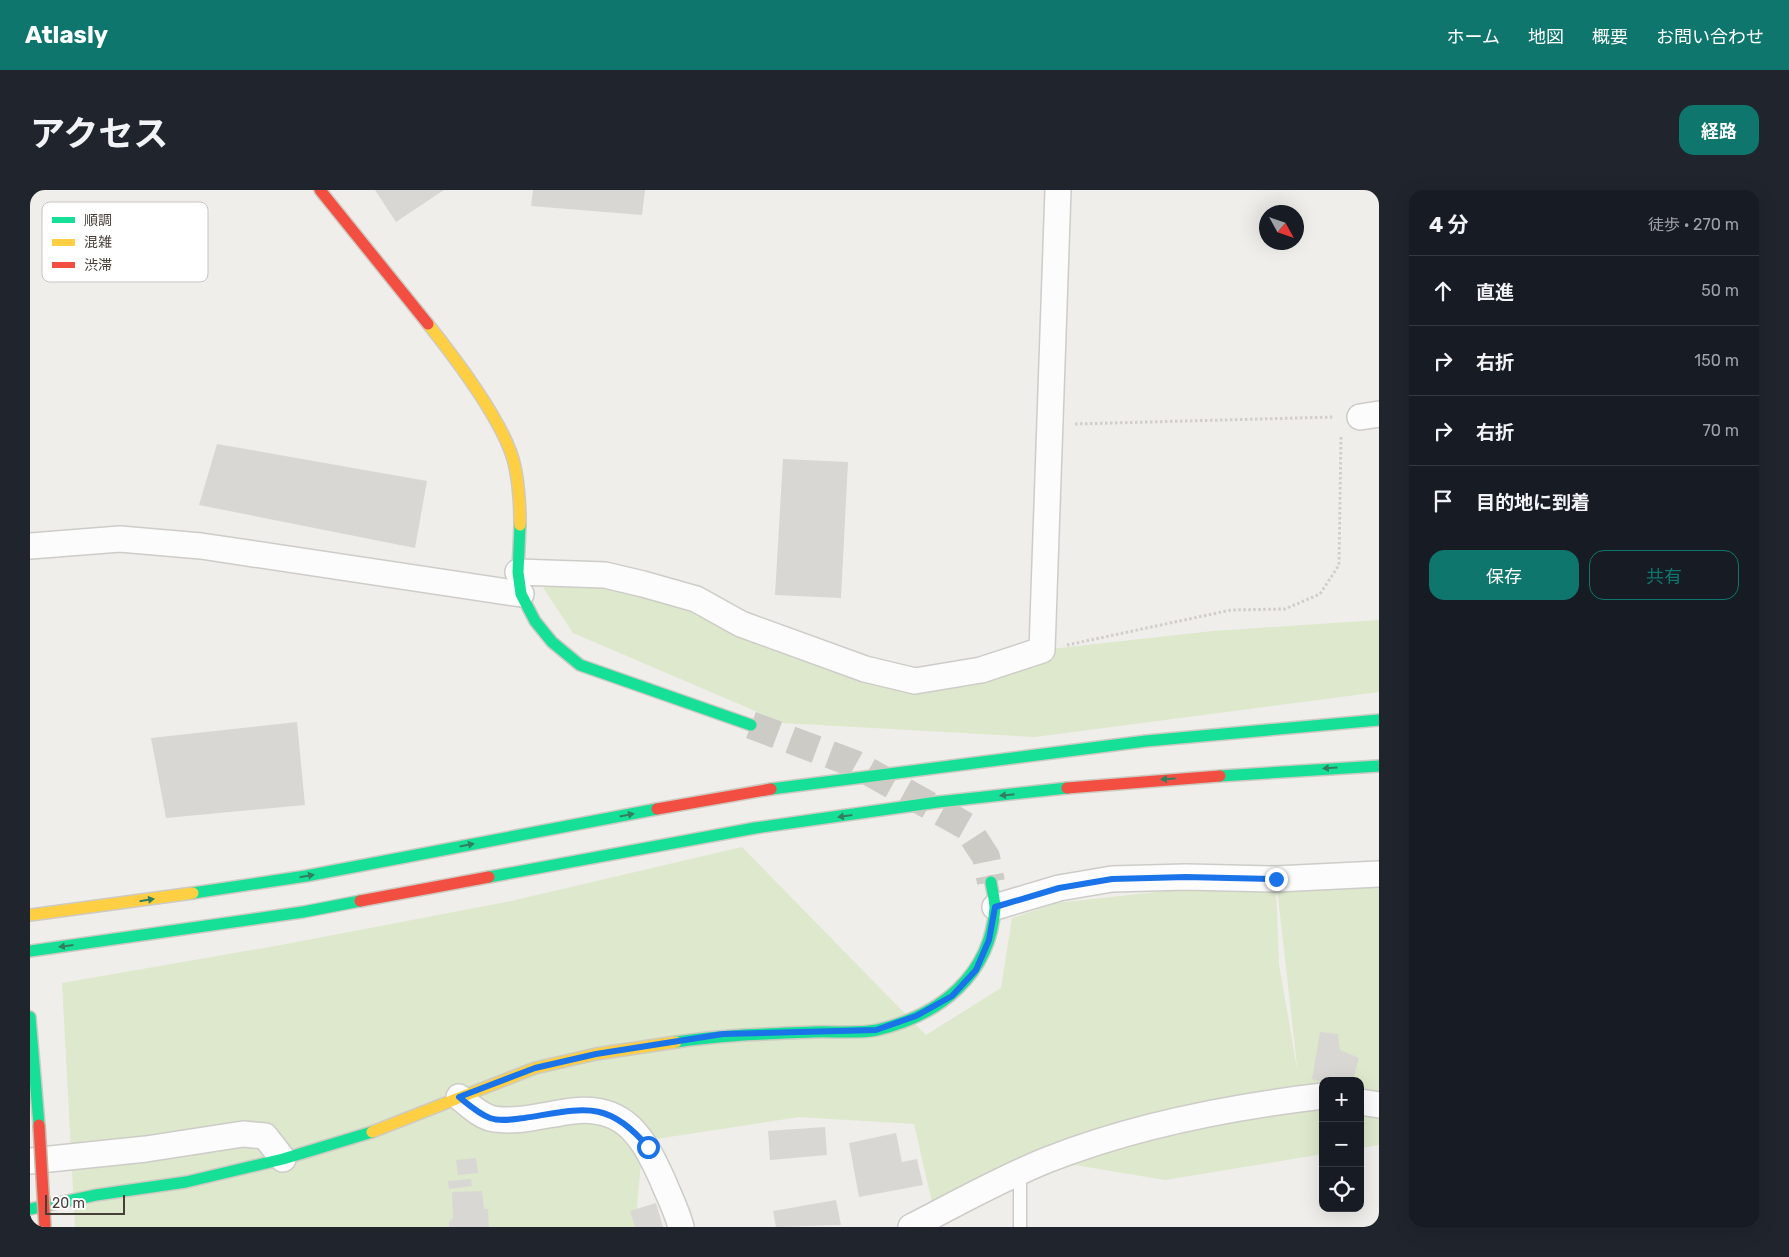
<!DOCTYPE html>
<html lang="ja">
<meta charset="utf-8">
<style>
:root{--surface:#171b24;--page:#20242c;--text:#f1f3f6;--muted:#9ea1a6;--line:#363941;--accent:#0f766e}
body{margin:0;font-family:Rubik,"Noto Sans JP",sans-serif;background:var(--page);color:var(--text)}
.controls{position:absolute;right:15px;bottom:15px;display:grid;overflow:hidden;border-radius:10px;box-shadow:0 5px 20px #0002}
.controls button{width:45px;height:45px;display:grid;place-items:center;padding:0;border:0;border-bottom:1px solid var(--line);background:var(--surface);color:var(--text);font:25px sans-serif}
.compass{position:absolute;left:1229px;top:15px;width:45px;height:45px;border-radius:50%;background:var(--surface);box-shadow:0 5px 20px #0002;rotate:130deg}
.scale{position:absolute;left:15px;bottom:12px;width:80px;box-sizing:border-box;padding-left:5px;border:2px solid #453f37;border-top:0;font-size:14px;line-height:18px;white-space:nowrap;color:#453f37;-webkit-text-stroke:4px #fff;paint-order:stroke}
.stop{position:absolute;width:15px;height:15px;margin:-11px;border:4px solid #1a73e8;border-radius:50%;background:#fff}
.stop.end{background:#1a73e8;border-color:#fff;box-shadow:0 1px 5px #0008}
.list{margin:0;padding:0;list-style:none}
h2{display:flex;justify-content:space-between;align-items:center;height:65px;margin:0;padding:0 20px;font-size:21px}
h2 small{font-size:16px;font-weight:400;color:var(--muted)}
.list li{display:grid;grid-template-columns:32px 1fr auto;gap:15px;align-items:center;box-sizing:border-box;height:70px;padding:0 20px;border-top:1px solid var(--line)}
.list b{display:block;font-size:19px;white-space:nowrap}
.list em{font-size:16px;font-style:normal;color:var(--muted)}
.actions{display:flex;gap:10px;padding:15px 20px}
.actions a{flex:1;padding:11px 0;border:1px solid var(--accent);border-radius:15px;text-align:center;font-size:18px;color:var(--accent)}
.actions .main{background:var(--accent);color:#fff}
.icon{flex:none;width:28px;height:28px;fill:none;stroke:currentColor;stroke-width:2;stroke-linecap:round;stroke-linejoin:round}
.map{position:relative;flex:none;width:1349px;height:1037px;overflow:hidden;border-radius:15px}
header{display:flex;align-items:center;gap:30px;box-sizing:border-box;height:70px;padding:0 25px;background:var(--accent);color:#fff}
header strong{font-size:24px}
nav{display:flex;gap:28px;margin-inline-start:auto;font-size:18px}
.intro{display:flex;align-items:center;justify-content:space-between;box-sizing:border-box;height:120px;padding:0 30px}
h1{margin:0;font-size:35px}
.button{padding:12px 22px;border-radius:15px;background:var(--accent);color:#fff;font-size:18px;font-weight:700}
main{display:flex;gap:30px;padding:0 30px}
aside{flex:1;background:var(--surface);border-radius:15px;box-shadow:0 5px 20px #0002}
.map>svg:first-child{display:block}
</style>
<header>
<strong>Atlasly</strong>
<nav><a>ホーム</a><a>地図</a><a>概要</a><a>お問い合わせ</a></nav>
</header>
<div class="intro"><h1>アクセス</h1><a class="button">経路</a></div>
<main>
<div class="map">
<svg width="1349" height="1037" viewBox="0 0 1349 1037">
<rect width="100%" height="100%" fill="#efeeea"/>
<path fill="#dde8cc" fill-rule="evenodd" d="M516,389L613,394L835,479L913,487L1012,460L1183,441L1349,430V502L1005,547L753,533L543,443L514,399Z
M712,657L896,845L971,798L982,728L1026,713L1246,689H1349V910L1330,907V891H1293V964L1135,990L1045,975L903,1016L884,934L769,927L613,951L605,1037H45L32,793L251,755L481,711ZM1246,698H1247L1268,884L1249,775Z
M1330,915L1349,921V955L1330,958Z"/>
<path fill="#d9d7d3" d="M345,0H414L366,32Z
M503,0H615L612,25L501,16Z
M187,254L397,291L385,358L169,315Z
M753,269L818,272L811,408L745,405Z
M267,532L275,615L136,628L121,548Z
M1290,842L1308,844L1310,860L1329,868L1323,891L1293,892L1282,889Z
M795,937L797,965L740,970L738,941Z
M866,943L872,972L887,969L893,995L829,1007L819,953Z
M446,968L448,983L428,985L426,970Z
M441,989L442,996L419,999L418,991Z
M452,1001L454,1019H458L459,1037H419V1032L423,1028L422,1002Z
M806,1010L811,1035L746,1037L743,1021Z
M626,1013L633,1037H605L600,1021Z"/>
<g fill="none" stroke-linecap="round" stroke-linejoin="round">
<path stroke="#cdcbc6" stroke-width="28" stroke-dasharray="28 14" stroke-linecap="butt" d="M721,535L825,574L936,636L956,667L961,692"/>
<defs>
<path id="lane" d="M990,982V1037"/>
<path id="street" d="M1330,227L1349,224
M0,356L90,349L171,356L491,404
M488,382L575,385L613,394L666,409L711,434L835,479L885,491L951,480L1012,460L1028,0
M965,717L1029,698L1082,689L1156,687L1246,689L1349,684
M429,907C439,915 451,927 464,929C489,933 518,924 543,921C596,915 614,949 633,991C639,1006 647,1021 651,1037
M1330,912L1349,915
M0,971L116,959L213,944L235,946L253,969
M881,1037C926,1014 970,989 1017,970C1105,935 1199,917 1293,906"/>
<path id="fast" d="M490,335L488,382L491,404L505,431L522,452L550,475L721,535
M1190,586L1349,576
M741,599L1116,551L1349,530
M459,687L725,638L908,612L1037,598
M163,703L276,686L627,619
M0,761L273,722L330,711
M0,827L9,935
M646,852C691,845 736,844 782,842C803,841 827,844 847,840C910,825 960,786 965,718C965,710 962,700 961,692
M0,1019L66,1005L156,992L253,969L342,942"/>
<path id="slow" d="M398,134C425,168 477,236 485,277C489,296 490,316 490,335
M0,725L163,703
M342,942L505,878L566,864L646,852"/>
<path id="jam" d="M290,0L398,134
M1037,598L1190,586
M627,619L741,599
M330,711L459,687"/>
</defs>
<use href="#lane" stroke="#cdccc8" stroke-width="15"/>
<use href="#street" stroke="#cdccc8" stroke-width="28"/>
<use href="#fast" stroke="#cecac1" stroke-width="14"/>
<use href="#slow" stroke="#cecac1" stroke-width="14"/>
<use href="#jam" stroke="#cecac1" stroke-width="14"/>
<path stroke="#d1cecb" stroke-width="3" stroke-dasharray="2.5 2.5" stroke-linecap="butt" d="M1045,234L1304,227
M1037,455L1201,420L1255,419L1290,404L1309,375L1311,246"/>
<use href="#lane" stroke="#fdfcfc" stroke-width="12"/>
<use href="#street" stroke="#fdfcfc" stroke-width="25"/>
<use href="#fast" stroke="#16e098" stroke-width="11"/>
<use href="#slow" stroke="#ffcf43" stroke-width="11"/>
<use href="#jam" stroke="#f24e42" stroke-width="11"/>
<defs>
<path id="jam-bridge" d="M9,935L15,1037"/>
</defs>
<use href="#jam-bridge" stroke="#c5baa7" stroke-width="14" stroke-linecap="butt"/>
<use href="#jam-bridge" stroke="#f24e42" stroke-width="11"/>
</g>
<defs><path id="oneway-solid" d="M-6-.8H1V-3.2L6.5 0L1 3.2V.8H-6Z" transform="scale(1.25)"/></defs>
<g fill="#327f5e">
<use href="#oneway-solid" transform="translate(1300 578) rotate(176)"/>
<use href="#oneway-solid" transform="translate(1138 589) rotate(176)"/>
<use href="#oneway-solid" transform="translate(977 605) rotate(174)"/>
<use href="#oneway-solid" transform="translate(597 625) rotate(-11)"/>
<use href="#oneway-solid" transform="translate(815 626) rotate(172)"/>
<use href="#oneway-solid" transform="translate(437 655) rotate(-11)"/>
<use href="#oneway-solid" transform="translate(277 686) rotate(-10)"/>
<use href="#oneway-solid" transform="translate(117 710) rotate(-9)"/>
<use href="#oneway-solid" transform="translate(36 756) rotate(173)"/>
</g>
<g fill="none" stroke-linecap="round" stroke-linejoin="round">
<path stroke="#1a73e8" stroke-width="6" d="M618,957C577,908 552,919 494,928C484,929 471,932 460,928C449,924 439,915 429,907L505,878L566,864L693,844L846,840L886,826L922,806L946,780L959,750L965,717L1029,698L1082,689L1156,687L1246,689"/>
</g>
<rect x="12" y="12" width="166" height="80" rx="8" fill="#fff" stroke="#c7c5c3" stroke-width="1"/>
<rect x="22" y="27" width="23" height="6" fill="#16e098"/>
<rect x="22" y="49" width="23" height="7" fill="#ffcf43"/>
<rect x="22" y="72" width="23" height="6" fill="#f24e42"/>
<g font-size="14" fill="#453f37">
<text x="54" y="35">順調</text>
<text x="54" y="57">混雑</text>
<text x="54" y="80">渋滞</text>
</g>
</svg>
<div class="controls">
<button>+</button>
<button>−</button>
<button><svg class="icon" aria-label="locate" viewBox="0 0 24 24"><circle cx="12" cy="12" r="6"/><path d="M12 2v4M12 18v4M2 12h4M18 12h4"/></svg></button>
</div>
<svg class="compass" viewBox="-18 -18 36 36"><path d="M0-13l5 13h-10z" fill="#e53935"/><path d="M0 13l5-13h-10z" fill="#9ea1a6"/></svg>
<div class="scale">20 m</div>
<div class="stop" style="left:618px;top:957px"></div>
<div class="stop end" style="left:1246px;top:689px"></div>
</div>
<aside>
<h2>4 分<small>徒歩 · 270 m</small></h2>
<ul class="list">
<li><svg class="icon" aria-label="ahead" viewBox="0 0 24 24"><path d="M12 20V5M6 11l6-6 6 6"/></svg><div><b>直進</b></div><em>50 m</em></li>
<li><svg class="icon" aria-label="right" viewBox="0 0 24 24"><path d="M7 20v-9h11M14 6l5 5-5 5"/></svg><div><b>右折</b></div><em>150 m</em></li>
<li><svg class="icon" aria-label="right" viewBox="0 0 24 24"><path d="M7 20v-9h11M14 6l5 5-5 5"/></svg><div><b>右折</b></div><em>70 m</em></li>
<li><svg class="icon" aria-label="arrive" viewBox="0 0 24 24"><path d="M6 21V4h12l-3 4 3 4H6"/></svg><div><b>目的地に到着</b></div></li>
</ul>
<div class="actions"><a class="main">保存</a><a>共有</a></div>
</aside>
</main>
